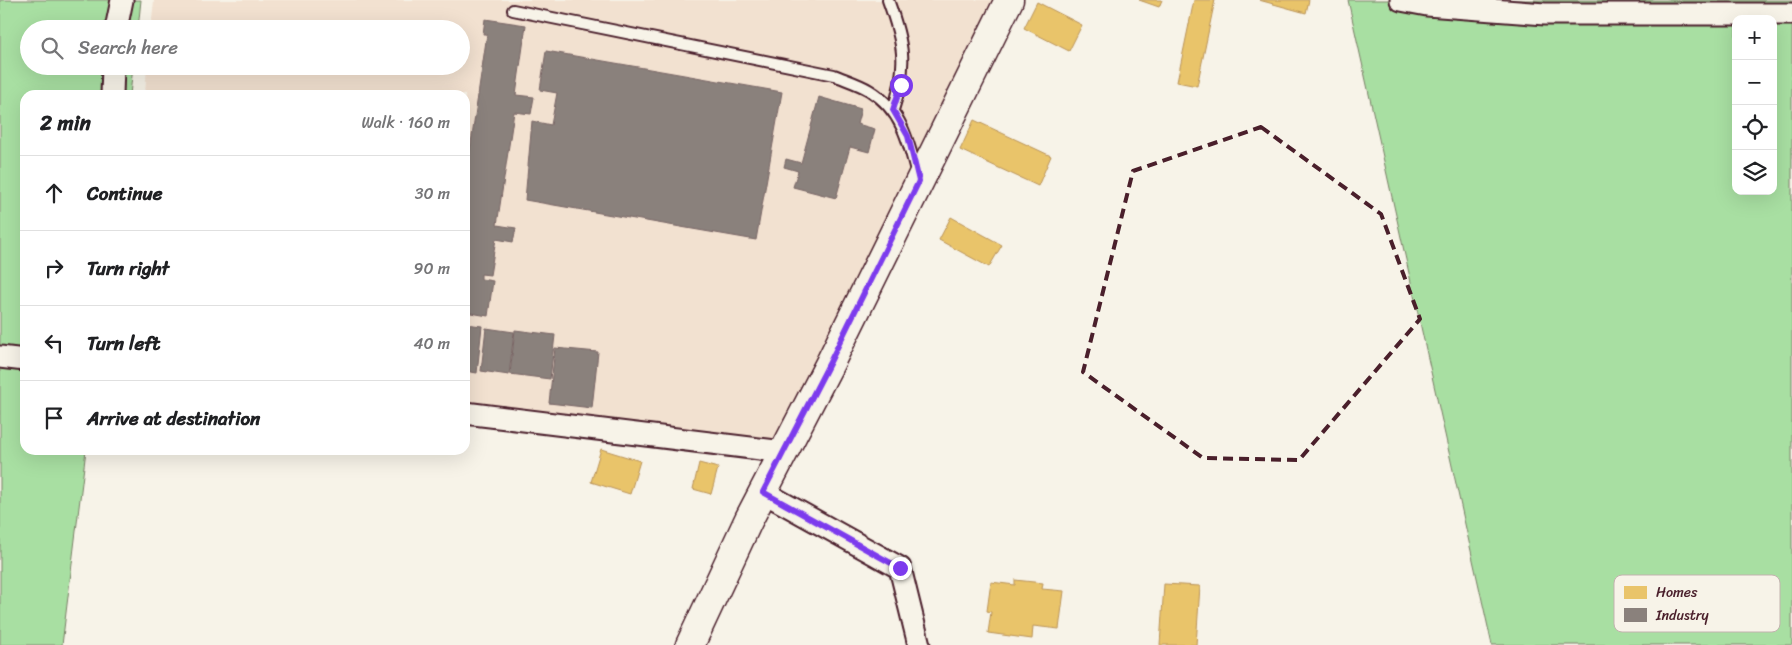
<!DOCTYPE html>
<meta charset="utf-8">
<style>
:root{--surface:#fff;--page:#f6f6f6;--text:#202124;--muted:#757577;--line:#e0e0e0}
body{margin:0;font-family:Sriracha,sans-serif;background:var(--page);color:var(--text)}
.controls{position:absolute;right:15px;top:15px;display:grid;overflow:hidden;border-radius:10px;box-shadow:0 5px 20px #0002}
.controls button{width:45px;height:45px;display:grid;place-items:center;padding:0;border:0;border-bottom:1px solid var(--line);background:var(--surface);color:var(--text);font:25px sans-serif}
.stop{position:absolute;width:15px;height:15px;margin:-11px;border:4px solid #7c3aed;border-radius:50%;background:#fff}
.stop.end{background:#7c3aed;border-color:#fff;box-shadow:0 1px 5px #0008}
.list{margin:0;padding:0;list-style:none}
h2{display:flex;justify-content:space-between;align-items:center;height:65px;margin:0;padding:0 20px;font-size:21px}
h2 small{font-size:16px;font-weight:400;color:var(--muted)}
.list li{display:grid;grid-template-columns:32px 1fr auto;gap:15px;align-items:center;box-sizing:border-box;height:75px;padding:0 20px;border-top:1px solid var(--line)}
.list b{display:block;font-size:19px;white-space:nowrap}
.list em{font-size:16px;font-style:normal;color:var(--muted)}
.icon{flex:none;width:28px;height:28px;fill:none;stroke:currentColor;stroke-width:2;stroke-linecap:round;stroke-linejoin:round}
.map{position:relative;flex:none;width:1792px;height:645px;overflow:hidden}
.search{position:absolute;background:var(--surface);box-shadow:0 5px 20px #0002;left:20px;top:20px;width:450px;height:55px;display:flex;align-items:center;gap:12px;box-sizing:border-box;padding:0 18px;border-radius:28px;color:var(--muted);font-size:19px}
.panel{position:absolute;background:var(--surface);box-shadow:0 5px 20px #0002;left:20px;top:90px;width:450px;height:365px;border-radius:15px}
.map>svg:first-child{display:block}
</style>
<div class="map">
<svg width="1792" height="645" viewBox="0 0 1792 645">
<rect width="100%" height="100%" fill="#f7f3e8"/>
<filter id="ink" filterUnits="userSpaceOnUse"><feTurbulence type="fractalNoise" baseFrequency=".02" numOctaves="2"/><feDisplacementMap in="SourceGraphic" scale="10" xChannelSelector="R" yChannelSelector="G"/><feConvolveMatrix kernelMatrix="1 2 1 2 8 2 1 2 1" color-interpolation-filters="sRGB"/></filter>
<g filter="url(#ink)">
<path fill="#f2e1d0" d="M154,0H994L777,442L465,403V95H145L147,66H461V29H151Z"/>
<path fill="#a8dfa2" stroke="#797f66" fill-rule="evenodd" d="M0,0H141L138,29H29V66H133L130,95H25V450H86L62,645H0Z
M1348,0H1792V645H1492ZM1736,19H1773V191H1736Z"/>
<path fill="#e9c46a" stroke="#b99257" d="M1139,0H1162L1159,7Z
M1194,0H1215L1197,86L1177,82Z
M1259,0H1309L1306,13Z
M1037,2L1082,25L1069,51L1024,28Z
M974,120L1051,156L1038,186L960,150Z
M951,217L1002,245L989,267L939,240Z
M601,449L640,461L630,494L591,482Z
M699,463L718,468L711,494L693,489Z
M1015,580L1043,583L1042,589L1064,591L1059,629L1033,626L1032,639L988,633L991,612L987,611L991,582L1015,585Z
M1164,584L1200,586L1196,645H1160Z"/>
<path fill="#8a817c" stroke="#776464" d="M485,19L526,25L516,95L534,97L531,114L514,112L497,225L516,228L513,242L496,239L490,275L481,274V279L493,281L488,316L465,312V184L487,34H483Z
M546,51L782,92L756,240L525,200L532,121L551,125L557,93L540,90Z
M819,97L861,109L857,124L875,129L869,152L850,147L836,198L793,187L798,171L784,167L786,159L801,163Z
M465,324L482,326L477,373L465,371Z
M486,328L514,332L509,375L481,371Z
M515,330L555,335L550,379L510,374Z
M555,348L598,352L592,408L549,403Z"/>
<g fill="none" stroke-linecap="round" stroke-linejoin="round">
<defs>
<path id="lane" d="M888,0C904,44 908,65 893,110
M513,10L834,75C846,80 859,84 869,90C901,109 909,142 917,175"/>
<path id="street" d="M1401,0L1427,5L1545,14H1792
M116,29L122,0
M112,95L113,66
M0,357L25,360
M465,413L784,452
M763,492L900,568L919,645"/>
<path id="secondary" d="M690,645L749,519L830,363L1009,0"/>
</defs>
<use href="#lane" stroke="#4a1f2b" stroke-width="14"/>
<use href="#street" stroke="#4a1f2b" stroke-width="25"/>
<use href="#secondary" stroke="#4a1f2b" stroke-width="31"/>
<use href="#lane" stroke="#f7f3e8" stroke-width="10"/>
<use href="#street" stroke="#f7f3e8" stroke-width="21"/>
<use href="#secondary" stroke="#f7f3e8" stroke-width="28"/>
</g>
</g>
<g fill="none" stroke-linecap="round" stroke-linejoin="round" filter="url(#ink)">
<path stroke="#7c3aed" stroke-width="6" d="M900,568L763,492L830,362L919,181L908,136L893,110L901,85"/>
</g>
<path fill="none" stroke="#4a1f2b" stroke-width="4" stroke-dasharray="10 6" stroke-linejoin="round" d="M1261,127L1381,214L1420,319L1299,460L1203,458L1083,372L1133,171Z"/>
<rect x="1614" y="575" width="166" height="57" rx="8" fill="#f7f3e8" stroke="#c3b3af" stroke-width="1"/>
<rect x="1624" y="586" width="23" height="13" fill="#e9c46a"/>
<rect x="1624" y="608" width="23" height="14" fill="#8a817c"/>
<g font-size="14" fill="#4a1f2b">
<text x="1656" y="597">Homes</text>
<text x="1656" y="620">Industry</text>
</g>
</svg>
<div class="controls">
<button>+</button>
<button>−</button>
<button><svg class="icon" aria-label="locate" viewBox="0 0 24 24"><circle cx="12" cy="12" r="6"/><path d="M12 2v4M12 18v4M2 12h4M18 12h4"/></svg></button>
<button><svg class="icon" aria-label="layers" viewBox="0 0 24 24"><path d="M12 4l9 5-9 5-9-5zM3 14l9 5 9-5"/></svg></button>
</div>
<div class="stop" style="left:901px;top:85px"></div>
<div class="stop end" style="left:900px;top:568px"></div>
<div class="search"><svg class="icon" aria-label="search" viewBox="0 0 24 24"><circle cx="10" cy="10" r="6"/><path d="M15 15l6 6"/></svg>Search here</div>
<section class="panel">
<h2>2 min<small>Walk · 160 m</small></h2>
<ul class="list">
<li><svg class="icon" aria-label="ahead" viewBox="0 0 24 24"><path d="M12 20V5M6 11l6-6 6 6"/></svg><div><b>Continue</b></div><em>30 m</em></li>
<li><svg class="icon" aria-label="right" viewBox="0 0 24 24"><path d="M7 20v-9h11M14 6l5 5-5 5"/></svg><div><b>Turn right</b></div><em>90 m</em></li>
<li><svg class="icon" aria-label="left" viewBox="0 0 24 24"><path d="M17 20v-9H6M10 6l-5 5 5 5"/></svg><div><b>Turn left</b></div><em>40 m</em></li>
<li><svg class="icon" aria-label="arrive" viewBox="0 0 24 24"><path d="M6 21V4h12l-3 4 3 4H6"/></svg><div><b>Arrive at destination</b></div></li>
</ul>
</section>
</div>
